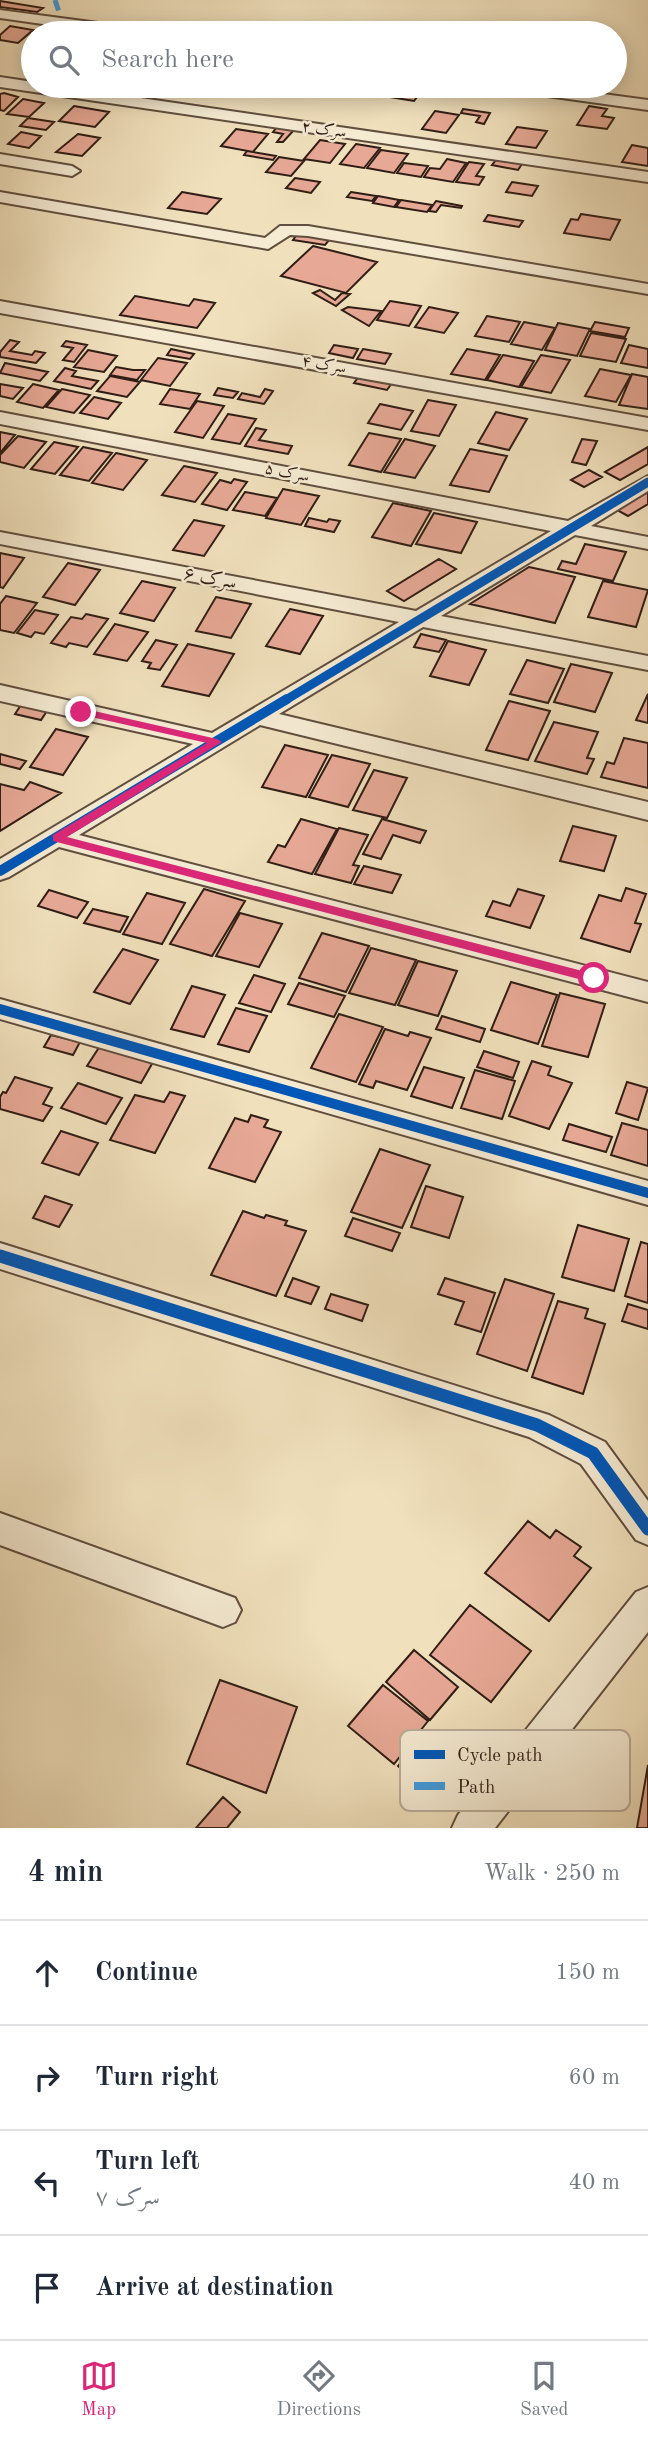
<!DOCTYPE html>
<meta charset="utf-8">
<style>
:root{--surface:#fff;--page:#f2f2f3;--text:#1f2937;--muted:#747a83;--line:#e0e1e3;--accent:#db2777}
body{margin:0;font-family:"Old Standard TT",Amiri,serif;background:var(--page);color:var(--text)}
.stop{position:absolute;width:21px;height:21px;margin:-16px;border:5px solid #db2777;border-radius:50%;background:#fff}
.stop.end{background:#db2777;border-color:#fff;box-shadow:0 2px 7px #0008}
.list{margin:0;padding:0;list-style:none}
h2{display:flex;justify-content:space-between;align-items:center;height:91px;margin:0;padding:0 28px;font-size:30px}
h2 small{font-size:23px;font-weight:400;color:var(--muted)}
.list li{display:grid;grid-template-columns:46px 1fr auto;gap:21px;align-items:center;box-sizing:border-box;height:105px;padding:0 28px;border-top:2px solid var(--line)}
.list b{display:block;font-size:26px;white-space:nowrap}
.list p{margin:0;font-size:23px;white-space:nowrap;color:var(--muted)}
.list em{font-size:23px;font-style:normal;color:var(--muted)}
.icon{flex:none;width:38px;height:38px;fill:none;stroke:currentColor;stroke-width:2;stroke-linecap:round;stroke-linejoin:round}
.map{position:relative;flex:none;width:648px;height:1828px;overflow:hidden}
.search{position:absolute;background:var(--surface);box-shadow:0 4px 18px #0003;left:21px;right:21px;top:21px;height:77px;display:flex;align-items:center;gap:18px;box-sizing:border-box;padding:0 24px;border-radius:38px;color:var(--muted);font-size:26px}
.sheet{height:511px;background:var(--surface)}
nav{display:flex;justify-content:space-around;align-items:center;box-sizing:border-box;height:98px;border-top:2px solid var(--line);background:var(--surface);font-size:19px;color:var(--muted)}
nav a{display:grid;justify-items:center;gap:4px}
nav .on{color:var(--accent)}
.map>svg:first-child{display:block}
</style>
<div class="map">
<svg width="648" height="1828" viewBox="0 0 648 1828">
<rect width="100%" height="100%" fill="#f0e0bc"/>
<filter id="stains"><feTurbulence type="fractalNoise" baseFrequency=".00286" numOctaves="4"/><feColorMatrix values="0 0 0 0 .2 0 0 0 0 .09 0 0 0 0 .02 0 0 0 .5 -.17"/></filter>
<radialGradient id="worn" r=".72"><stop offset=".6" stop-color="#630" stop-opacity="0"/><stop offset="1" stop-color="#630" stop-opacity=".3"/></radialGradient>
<path fill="#e7a996" stroke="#301d15" stroke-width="2" d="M0,1L43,8L37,12L0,7Z
M10,26L33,30L18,43L0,40V35Z
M371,86H395L386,97L364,94Z
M490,86L523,92L520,96L487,91Z
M397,88L421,92L414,101L390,97Z
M4,93L18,97L4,111L0,110V94Z
M23,99L44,103L29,117L7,114Z
M74,106L109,112L95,127L59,121Z
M589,106L607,109L602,116L614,118L607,129L577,125Z
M463,109L490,113L484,124L476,122L480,116L461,113Z
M435,111L459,115L446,133L422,129Z
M28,118L54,122L46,130L20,126Z
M277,127L294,130L283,142H277L283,134L273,132Z
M517,127L547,131L536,148L506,144Z
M236,129L268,134L253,152L221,146Z
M21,132L41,136L29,148L8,144Z
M78,134L100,138L82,156L56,152Z
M320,140L345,144L330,163L304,159Z
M356,144L380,148L364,168L340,164Z
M632,145L648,148V166L622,162Z
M381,150L408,154L394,173L367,168Z
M247,151L276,156L273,160L244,155Z
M279,157L304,161L291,176L266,172Z
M447,159L466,163L453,182L424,177L430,168L440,169Z
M496,160L522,164L518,170L492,165Z
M469,162L484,164L476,176L484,177L479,185L456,182Z
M404,163L428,166L421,177L397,173Z
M295,178L320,182L311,193L286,188Z
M512,182L538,186L532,196L506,192Z
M182,192L221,199L207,214L168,208Z
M351,192L376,196L372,201L347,197Z
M378,196L399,200L394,207L373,203Z
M401,200L432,205L427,212L396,207Z
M436,201L462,206L461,208L441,205L436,212L429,211Z
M581,214L620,220L610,240L564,233L571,219L578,220Z
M488,215L523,221L519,227L484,221Z
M298,233L330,239L325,245L293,240Z
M313,246L377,262L346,293L281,276Z
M320,290L335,300L342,293L350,294L336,306L313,293Z
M135,296L189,306L194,299L215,303L197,328L120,315Z
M390,301L421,306L409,326L377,320Z
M348,307L381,311L369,326L342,310Z
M429,307L458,313L444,333L415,327Z
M487,316L520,322L509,342L475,336Z
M524,322L555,328L542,350L511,344Z
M595,322L629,328L625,337L590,331Z
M558,323L590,329L577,356L545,350Z
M591,333L626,339L616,362L580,356Z
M10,340L19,342L10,351L32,355L35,351L45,353L36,363L0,357V352Z
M66,341L87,345L74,362L63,360L73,348L62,346Z
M334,345L358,349L353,358L329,353Z
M629,345L648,349V368L621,363Z
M171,349L194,354L190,359L167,355Z
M363,349L391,354L385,364L357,359Z
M467,349L500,355L485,380L451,374Z
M88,350L117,356L104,372L74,367Z
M503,355L534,361L519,387L487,380Z
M541,355L570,360L551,393L521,387Z
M158,358L187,363L170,386L141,380Z
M5,363L48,372L40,381L0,373Z
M116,367L133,370H145L137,380L110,375Z
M65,368L76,371L72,376L98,381L91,389L54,381Z
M600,369L631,375L616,402L585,396Z
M632,374L648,377V409L619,405Z
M110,376L140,382L127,397L97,391Z
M359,376L392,383L387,390L354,383Z
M0,384L23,388L13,399L0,396Z
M33,384L59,390L43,408L17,402Z
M218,388L238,392L233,398L214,395Z
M62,389L90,395L74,413L46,407Z
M170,389L200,394L190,409L160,404Z
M265,389L273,391L264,404L238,399L242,393L260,397Z
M94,397L121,403L108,419L80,413Z
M428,400L456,405L439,436L411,431Z
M197,401L224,406L203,438L175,432Z
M380,404L413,411L401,430L368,423Z
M496,412L527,419L509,450L478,443Z
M228,414L256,419L240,444L212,439Z
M256,428L266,430L259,440L292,446L288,454L245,446Z
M0,432L15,435L0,453Z
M369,433L401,439L381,472L349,465Z
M18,436L46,442L24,468L0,462V455Z
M405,439L435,446L415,478L384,472Z
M582,439L597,441L586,465L572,462Z
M54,442L78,447L55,474L31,469Z
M83,447L112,453L89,481L60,475Z
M648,447V464L620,480L605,472Z
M470,449L507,456L489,492L450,485Z
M116,453L147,460L123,490L92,483Z
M184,466L217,473L195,502L162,495Z
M589,470L602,477L584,487L571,480Z
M234,479L247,482L227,510L202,504L220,480L231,483Z
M283,489L319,496L301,525L266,518Z
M245,492L277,498L265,516L233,510Z
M648,492V504L628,516L617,510Z
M393,503L431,511L411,546L372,537Z
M434,513L477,522L461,553L416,544Z
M309,518L327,522L329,519L340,521L334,532L305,526Z
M194,520L224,526L204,556L173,550Z
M585,544L626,552L613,581L558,569L562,561L576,564Z
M0,553L24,558L3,588L0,587Z
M439,559L456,569L404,601L387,591Z
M68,563L100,570L75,605L43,597Z
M529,567L575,577L555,623L470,604Z
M142,581L175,588L154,621L120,613Z
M603,581L648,590L636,627L588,617Z
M6,596L37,603L14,633L0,630V604Z
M216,597L251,604L231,638L196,631Z
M290,609L323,616L300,654L266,646Z
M35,610L58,615L44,634L35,632L31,637L17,633Z
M86,614L108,619L87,647L69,643L66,647L51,643L71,617L82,619Z
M115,624L148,632L127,661L94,654Z
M421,634L446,640L439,652L414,647Z
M156,640L177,645L160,670L148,668L151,663L142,661Z
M448,641L486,650L469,685L430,676Z
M188,644L234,654L209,696L162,686Z
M527,660L564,669L548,703L510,694Z
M571,664L612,673L595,712L554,702Z
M648,694V723L636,720Z
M509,701L550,711L528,760L486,750Z
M21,705L47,711L41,720L15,714Z
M554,722L598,732L587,758L594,759L587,774L535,761Z
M56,729L88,737L63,775L30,767Z
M624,738L648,743V788L601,777L607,762L614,764Z
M285,745L328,755L306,797L262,787Z
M0,754L26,761L20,769L0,764Z
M332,755L370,764L348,807L309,797Z
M374,770L407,778L387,818L353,810Z
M30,782L61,793L0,831V784L24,790Z
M301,819L337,829L312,874L268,862L278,845L285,847Z
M382,819L426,831L420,843L393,835L381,859L363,854Z
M573,826L616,836L604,871L560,861Z
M339,828L368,835L353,865L359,866L351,883L315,874Z
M364,866L401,875L392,893L354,884Z
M626,888L646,894L635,923L641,924L630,952L581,938L599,895L621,901Z
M204,889L245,901L212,956L170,944Z
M518,889L544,896L530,928L486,916L493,901L510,906Z
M49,890L88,902L77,918L38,906Z
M147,893L185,903L162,944L123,934Z
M93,909L128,917L120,932L84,923Z
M240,913L282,924L259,967L216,956Z
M322,933L369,946L346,992L299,978Z
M371,948L416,960L395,1005L349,993Z
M123,949L158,960L130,1004L94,992Z
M418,961L457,971L438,1016L398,1005Z
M254,975L285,984L271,1012L239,1003Z
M511,982L557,995L538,1044L491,1030Z
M299,983L345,996L334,1017L288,1004Z
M192,986L225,995L204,1037L171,1029Z
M560,993L605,1004L588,1057L542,1046Z
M236,1008L267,1016L249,1052L218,1044Z
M339,1014L383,1027L356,1082L311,1068Z
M442,1016L485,1029L480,1042L436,1029Z
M385,1029L408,1036L410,1032L431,1038L407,1090L376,1081L373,1088L359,1084Z
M51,1035L80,1042L73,1055L44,1047Z
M100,1046L153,1062L141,1083L87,1066Z
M484,1051L519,1062L513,1078L477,1067Z
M532,1061L551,1067L548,1075L572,1083L549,1129L509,1116Z
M424,1067L464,1078L452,1108L411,1096Z
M475,1070L515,1081L502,1119L461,1108Z
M15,1077L52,1088L43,1104L52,1107L43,1121L0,1109V1097L3,1092L6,1093Z
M627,1082L648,1088L638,1120L616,1113Z
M78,1083L122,1098L106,1124L61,1108Z
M170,1092L185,1096L155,1153L110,1140L135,1095L164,1102Z
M251,1115L268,1120L264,1127L281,1132L255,1182L209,1168L235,1118L248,1122Z
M622,1123L648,1130V1166L611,1155Z
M569,1124L612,1137L606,1152L563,1140Z
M61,1131L98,1143L79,1175L42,1163Z
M380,1149L430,1165L402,1228L351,1212Z
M426,1186L463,1197L449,1238L411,1227Z
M45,1196L72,1205L59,1227L33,1218Z
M243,1211L264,1218L266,1215L287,1221L285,1225L306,1231L276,1296L211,1275Z
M353,1218L400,1233L392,1251L345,1236Z
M578,1225L629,1239L614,1291L562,1277Z
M641,1242L648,1244V1303L625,1296Z
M293,1278L319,1287L311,1304L285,1296Z
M445,1278L495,1293L481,1332L455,1324L464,1302L438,1294Z
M505,1279L554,1294L527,1371L477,1354Z
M331,1294L368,1305L362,1321L325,1309Z
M558,1301L588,1309L585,1318L605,1324L583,1394L532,1377Z
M628,1304L648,1310V1329L622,1321Z
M528,1521L550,1538L556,1530L581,1547L574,1556L591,1568L549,1621L485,1573Z
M470,1605L531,1651L491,1702L430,1655Z
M414,1650L458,1687L430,1720L386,1682Z
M220,1680L297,1707L266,1793L187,1764Z
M383,1685L428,1721L394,1764L348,1726Z
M429,1731L462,1760L432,1797L398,1766Z
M648,1765V1828H637Z
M223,1797L240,1812L227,1828H196Z"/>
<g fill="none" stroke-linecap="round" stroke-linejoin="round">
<defs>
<path id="street" d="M0,10L136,28L144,33H106L0,18Z
M0,77L33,82V86H58L648,172V182L0,87Z
M503,86H543L648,100V110L511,91Z
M0,154L72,166L80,171L72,176L0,164Z
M0,192L265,238L280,226H308L648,284V294L308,236L290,235L268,249L0,202Z
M0,301L648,418V430L0,313Z
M0,412L568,521L648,476V491L591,526L648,537V549L575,535L441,616L648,656V670L423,627L279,714L648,802V820L260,725L79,835L648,982V1002L59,847L9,877L0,880V859L193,744L0,701V685L212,733L399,622L0,544V532L416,611L551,531L0,424Z
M0,999L648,1181V1205L0,1019Z
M0,1243L549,1415L605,1442L648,1501V1545L636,1540L581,1464L529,1437L0,1269Z
M0,1513L235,1598L241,1610L235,1622L223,1627L0,1545Z
M648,1587V1632L495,1828H452L458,1815L636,1592Z"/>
</defs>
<use href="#street" stroke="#604e3f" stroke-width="4"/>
<use href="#street" fill="#f5ebd3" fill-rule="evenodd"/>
<path stroke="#3e9bdf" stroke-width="5" stroke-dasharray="11 5" stroke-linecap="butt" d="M55,0L59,12"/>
<defs>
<path id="cycleway-far2" d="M284,701L648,482"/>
<path id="cycleway-far1" d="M0,871L287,699
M0,1009L648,1193"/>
<path id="cycleway" d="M0,1256L537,1425L593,1453L648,1529"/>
</defs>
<use href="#cycleway-far2" stroke="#f5ebd3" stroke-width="12"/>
<use href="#cycleway-far1" stroke="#f5ebd3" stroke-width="15"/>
<use href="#cycleway" stroke="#f5ebd3" stroke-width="18"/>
<use href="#cycleway-far2" stroke="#0057b8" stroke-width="9"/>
<use href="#cycleway-far1" stroke="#0057b8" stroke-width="10"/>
<use href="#cycleway" stroke="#0057b8" stroke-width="13"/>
</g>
<path fill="#db2777" d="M81,708L217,739L222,742L67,837L594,974L600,978L594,983L53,841V835L207,743L78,714V709Z"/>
<g text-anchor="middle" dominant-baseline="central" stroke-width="5" stroke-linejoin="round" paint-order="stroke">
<g font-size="16" fill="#301d15" stroke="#f5ebd3">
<text transform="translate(324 130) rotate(8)">سرک ۲</text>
<text transform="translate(324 365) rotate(10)">سرک ۴</text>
<text transform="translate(287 473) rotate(11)">سرک ۵</text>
</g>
<g font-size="19" fill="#301d15" stroke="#f5ebd3">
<text transform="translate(210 579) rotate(11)">سرک ۶</text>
</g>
</g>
<rect x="400" y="1730" width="230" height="81" rx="10" fill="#f5ebd3" stroke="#baad9a" stroke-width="2"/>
<rect x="414" y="1750" width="31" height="9" fill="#0057b8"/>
<rect x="414" y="1782" width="31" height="8" fill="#3e9bdf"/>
<g font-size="19" fill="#301d15">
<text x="457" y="1761">Cycle path</text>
<text x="457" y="1793">Path</text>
</g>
<rect width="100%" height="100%" filter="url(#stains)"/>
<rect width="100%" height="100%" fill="url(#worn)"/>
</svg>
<div class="stop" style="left:594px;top:978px"></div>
<div class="stop end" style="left:81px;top:712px"></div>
<div class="search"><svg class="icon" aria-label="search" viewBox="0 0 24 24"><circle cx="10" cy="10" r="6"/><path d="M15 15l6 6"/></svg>Search here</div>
</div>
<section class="sheet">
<h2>4 min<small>Walk · 250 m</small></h2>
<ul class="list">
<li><svg class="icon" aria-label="ahead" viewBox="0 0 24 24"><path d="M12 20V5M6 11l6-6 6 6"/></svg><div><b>Continue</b></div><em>150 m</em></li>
<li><svg class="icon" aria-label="right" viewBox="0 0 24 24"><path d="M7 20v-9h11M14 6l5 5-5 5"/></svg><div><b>Turn right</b></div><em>60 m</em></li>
<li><svg class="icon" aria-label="left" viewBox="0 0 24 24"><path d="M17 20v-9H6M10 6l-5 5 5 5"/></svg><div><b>Turn left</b><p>سرک ۷</p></div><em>40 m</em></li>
<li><svg class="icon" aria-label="arrive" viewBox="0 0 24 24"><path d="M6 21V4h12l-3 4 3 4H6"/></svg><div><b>Arrive at destination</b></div></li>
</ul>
</section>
<nav>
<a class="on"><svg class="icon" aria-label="map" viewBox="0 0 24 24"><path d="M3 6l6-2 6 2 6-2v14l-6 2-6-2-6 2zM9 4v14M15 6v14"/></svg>Map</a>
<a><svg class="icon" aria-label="directions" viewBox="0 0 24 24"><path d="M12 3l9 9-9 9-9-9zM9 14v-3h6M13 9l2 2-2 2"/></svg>Directions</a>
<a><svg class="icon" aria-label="saved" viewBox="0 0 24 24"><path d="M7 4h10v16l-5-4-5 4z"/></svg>Saved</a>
</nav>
